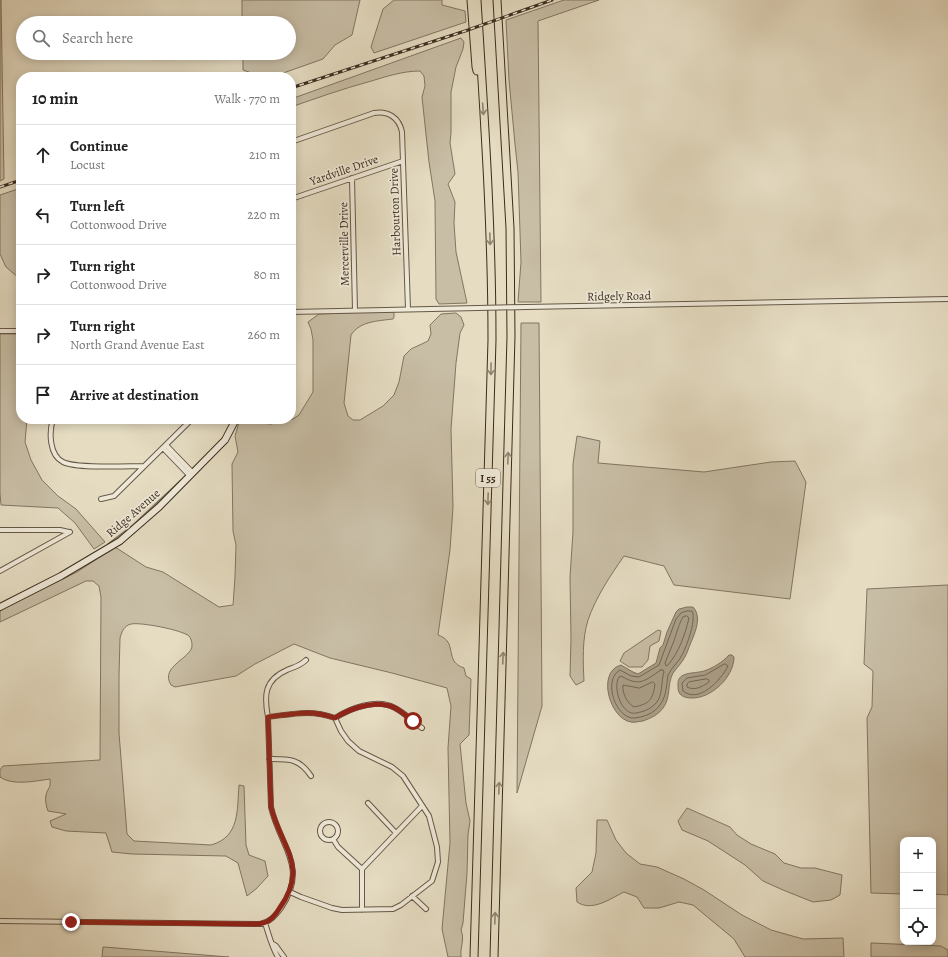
<!DOCTYPE html>
<meta charset="utf-8">
<style>
:root{--surface:#fff;--page:#f2f2f2;--text:#222;--muted:#767676;--line:#e0e0e0}
body{margin:0;font-family:Alegreya,serif;background:var(--page);color:var(--text)}
.controls{position:absolute;right:12px;bottom:12px;display:grid;overflow:hidden;border-radius:8px;box-shadow:0 2px 10px #0003}
.controls button{width:36px;height:36px;display:grid;place-items:center;padding:0;border:0;border-bottom:1px solid var(--line);background:var(--surface);color:var(--text);font:20px sans-serif}
.stop{position:absolute;width:12px;height:12px;margin:-9px;border:3px solid #8f2418;border-radius:50%;background:#fff}
.stop.end{background:#8f2418;border-color:#fff;box-shadow:0 1px 4px #0008}
.list{margin:0;padding:0;list-style:none}
h2{display:flex;justify-content:space-between;align-items:center;height:52px;margin:0;padding:0 16px;font-size:17px}
h2 small{font-size:13px;font-weight:400;color:var(--muted)}
.list li{display:grid;grid-template-columns:26px 1fr auto;gap:12px;align-items:center;box-sizing:border-box;height:60px;padding:0 16px;border-top:1px solid var(--line)}
.list b{display:block;font-size:15px;white-space:nowrap}
.list p{margin:0;font-size:13px;white-space:nowrap;color:var(--muted)}
.list em{font-size:13px;font-style:normal;color:var(--muted)}
.icon{flex:none;width:22px;height:22px;fill:none;stroke:currentColor;stroke-width:2;stroke-linecap:round;stroke-linejoin:round}
.map{position:relative;flex:none;width:948px;height:957px;overflow:hidden}
.search{position:absolute;background:var(--surface);box-shadow:0 2px 10px #0003;left:16px;top:16px;width:280px;height:44px;display:flex;align-items:center;gap:10px;box-sizing:border-box;padding:0 14px;border-radius:22px;color:var(--muted);font-size:15px}
.panel{position:absolute;background:var(--surface);box-shadow:0 2px 10px #0003;left:16px;top:72px;width:280px;height:352px;border-radius:16px}
.map>svg:first-child{display:block}
</style>
<div class="map">
<svg width="948" height="957" viewBox="0 0 948 957">
<rect width="100%" height="100%" fill="#e5dcc2"/>
<filter id="stains"><feTurbulence type="fractalNoise" baseFrequency=".005" numOctaves="4"/><feColorMatrix values="0 0 0 0 .2 0 0 0 0 .09 0 0 0 0 .02 0 0 0 .5 -.17"/></filter>
<radialGradient id="worn" r=".72"><stop offset=".6" stop-color="#630" stop-opacity="0"/><stop offset="1" stop-color="#630" stop-opacity=".3"/></radialGradient>
<path fill="#c8bea6" stroke="#827562" d="M0,0H1L4,179L0,181Z
M242,0H360L352,35L335,45L323,59L272,77H263L243,70V53H289V23H242Z
M394,0H442V5L465,11L466,22L374,53L371,47L383,9Z
M564,0H599L538,21L541,302H518L521,262L518,172L515,144L509,80L506,20Z
M461,38L464,42L463,49L456,67L451,92V133L450,143L455,174L448,184L455,202L454,223L456,252L467,303L439,304L436,299L435,201L429,162L422,97L425,86L424,76L420,71C402,71 385,77 368,82C342,89 317,98 291,107V99Z
M21,188V279L19,278L6,267L0,254V195Z
M391,311L394,313V317L393,319C378,321 360,321 351,335L344,403L348,416L353,420H360L383,406L394,395L399,382L404,356L411,349L428,341L431,334L430,325L441,314L456,313L461,317L464,325L460,333L456,363L451,429L453,507L450,550L438,635C459,642 443,661 464,668L466,676L471,679L469,735L460,744L466,803L470,821L468,835L467,873L463,923L461,930C465,940 460,946 461,957H448L442,929L450,843L448,748L451,706L447,688L392,673L330,658L294,644L255,664L236,676L175,687L171,685C159,666 193,658 192,645C192,642 191,638 189,636C182,630 141,622 131,624C124,626 122,631 120,638L119,676V733L127,834L134,841L211,845C240,837 237,810 239,785L244,786L246,845L249,855L265,861L268,876L256,889L247,896L238,863L226,856L132,854L112,852L106,833L66,831L52,827L50,821L66,814L48,811C46,806 45,800 46,795C48,787 51,789 50,779C35,781 13,786 0,777V770L3,766L100,760L101,597L99,586L93,581H86L0,622V610L77,572L115,547L146,567L163,572L219,607L233,605L235,577L236,545L233,531L232,464L238,452L235,436L240,419H252L258,423L271,424L293,419L299,415L313,392V340L311,329L308,322L319,314Z
M521,323H539L542,706L517,793Z
M0,334H21V419H27L25,442L31,460L42,480L58,496L76,509L105,542L94,549L75,523L58,508L1,505L0,493Z
M577,436L600,441L598,463L704,472L771,462L795,461L806,482L790,599L674,585L664,566L624,556C610,576 596,597 588,620C582,639 583,662 584,681L576,685L570,676L571,639L570,577L573,532V464Z
M948,585V895L933,894V840H903V894L871,893L867,718L872,707L873,671L864,664L867,589Z
M658,630L661,631L659,641L650,646L648,660L642,667H629L620,661L624,653Z
M687,808L730,827L737,835L751,844L775,854L784,863L801,868H815L842,875L840,895L831,900L813,902L783,890L763,881L745,865L708,841L682,830L678,821Z
M597,820H607L616,840L626,853L640,864L657,867L684,879L704,890L742,915L771,930L803,939L843,938L844,957H745L734,939L693,905L679,902L659,908H644L637,897L624,892C610,899 592,912 577,902L576,888L592,872L596,853Z
M871,943L941,946L948,950V957H871Z
M103,947H104L229,957H102Z"/>
<path fill="#aba08a" stroke="#7e725f" d="M687,607H693C704,619 692,638 688,650C684,661 679,665 673,673C667,684 671,698 663,708C658,715 651,718 643,721C639,721 635,723 631,722C610,719 596,672 621,665L633,672L638,674L656,663L660,648L663,645L667,632L676,612L679,609Z
M729,655H732L734,657C734,677 711,699 691,698C687,698 683,697 680,694C678,691 678,689 678,685C677,671 694,674 704,671C713,668 723,662 729,655Z"/>
<g fill="none" stroke-linecap="round" stroke-linejoin="round">
<path stroke="#736654" stroke-width="1" d="M687,611H692C697,620 685,652 679,660C675,665 671,669 668,675C667,680 667,685 666,690C663,707 652,716 635,718C616,720 602,680 620,670L631,676L639,677L659,665L676,619L681,613Z
M687,616L689,618C685,635 679,652 668,665L666,666L665,663C667,658 669,653 671,648C676,638 677,627 683,617Z
M725,664L728,666C721,680 699,704 683,691L682,683L687,678L705,675Z
M661,670H663L664,672C661,681 663,693 657,702C653,707 648,710 641,712C639,712 635,714 632,713C620,711 613,686 619,677L621,676C640,687 644,681 661,670Z
M707,679L709,680V682C702,687 694,691 687,687V684L689,682Z
M653,682L655,684C653,700 649,704 634,707C627,703 622,693 623,685L639,688Z"/>
<path stroke="#7e725f" stroke-width="1.5" d="M108,544L133,525L181,480"/>
<defs>
<path id="street" d="M291,142L374,113C388,111 399,117 402,132L408,309
M352,178L355,310
M291,199L403,161
M526,307L948,299
M291,312L478,308
M0,331H21
M53,419C49,432 49,455 63,462C77,469 126,466 144,466
M166,445L193,473
M163,448L190,476
M101,499L114,496L192,419
M0,530H60L69,532
M0,571L70,532
M268,717C293,714 310,709 335,718C351,708 377,698 395,708C405,713 413,722 422,728
M269,759C289,759 299,758 311,776
M368,803L396,833
M320 831a9 9 0 1 1 18 0a9 9 0 1 1-18 0Z
M333,839L338,847L362,869
M290,892L301,897L332,908L342,910L393,909L401,905L432,881L438,862L437,847L429,816L403,776L392,767L359,751L348,741L341,731L335,718
M412,896L426,909
M362,910V869L422,806
M0,921L260,924C270,922 275,916 281,908C309,866 280,847 271,807L268,717C264,696 264,680 287,670C294,667 300,666 306,660
M265,923C269,935 272,948 278,957
M273,944L276,946L284,957"/>
<path id="secondary" d="M0,607L61,576L120,541L159,507L225,440L236,419"/>
<path id="highway" d="M471,0L476,67L477,71
M474,957L492,340C492,226 484,113 477,0
M494,957L511,336L510,228L497,0"/>
</defs>
<use href="#street" stroke="#665847" stroke-width="6"/>
<use href="#secondary" stroke="#3b2c1e" stroke-width="8"/>
<use href="#highway" stroke="#3b2c1e" stroke-width="9"/>
<use href="#street" stroke="#eee8d7" stroke-width="4"/>
<use href="#secondary" stroke="#eee8d7" stroke-width="6"/>
<use href="#highway" stroke="#e5dcc2" stroke-width="7"/>
<defs>
<path id="rail" d="M291,88L468,30L552,0
M0,187L21,180"/>
</defs>
<use href="#rail" stroke="#3b2c1e" stroke-width="3"/>
<use href="#rail" stroke="#eee8d7" stroke-width="1.5" stroke-dasharray="4.5" stroke-linecap="butt"/>
<defs>
<path id="street-bridge" d="M478,308L526,307"/>
</defs>
<use href="#street-bridge" stroke="#665847" stroke-width="6" stroke-linecap="butt"/>
<use href="#street-bridge" stroke="#eee8d7" stroke-width="4"/>
</g>
<defs><path id="oneway-shaft" d="M-6 0H5M1.5-3L5.5 0L1.5 3" fill="none" stroke-width="1.6" stroke-linecap="round" stroke-linejoin="round"/></defs>
<g stroke="#908470">
<use href="#oneway-shaft" transform="translate(483 109) rotate(86)"/>
<use href="#oneway-shaft" transform="translate(490 239) rotate(88)"/>
<use href="#oneway-shaft" transform="translate(491 369) rotate(91)"/>
<use href="#oneway-shaft" transform="translate(508 458) rotate(-88)"/>
<use href="#oneway-shaft" transform="translate(488 499) rotate(92)"/>
<use href="#oneway-shaft" transform="translate(503 658) rotate(-88)"/>
<use href="#oneway-shaft" transform="translate(499 788) rotate(-88)"/>
<use href="#oneway-shaft" transform="translate(495 918) rotate(-88)"/>
</g>
<g fill="none" stroke-linecap="round" stroke-linejoin="round">
<path stroke="#8f2418" stroke-width="5" d="M71,922L255,924C267,924 273,919 279,909C310,866 281,848 271,807L268,717C293,714 310,709 335,718C349,709 369,702 386,705C396,706 405,715 413,721"/>
</g>
<g text-anchor="middle" dominant-baseline="central" stroke-width="3.5" stroke-linejoin="round" paint-order="stroke">
<rect fill="#eee8d7" stroke="#716456" stroke-width="1" x="476" y="469" width="24" height="18" rx="3"/>
<g font-size="11" font-weight="bold" fill="#3b2c1e">
<text x="488" y="478">I 55</text>
</g>
<g font-size="12" fill="#3b2c1e" stroke="#eee8d7">
<text transform="translate(344 170) rotate(-19)">Yardville Drive</text>
<text transform="translate(395 212) rotate(-92)">Harbourton Drive</text>
<text transform="translate(344 244) rotate(-91)">Mercerville Drive</text>
<text transform="translate(619 296) rotate(-1)">Ridgely Road</text>
<text transform="translate(133 513) rotate(-41)">Ridge Avenue</text>
</g>
</g>
<rect width="100%" height="100%" filter="url(#stains)"/>
<rect width="100%" height="100%" fill="url(#worn)"/>
</svg>
<div class="controls">
<button>+</button>
<button>−</button>
<button><svg class="icon" aria-label="locate" viewBox="0 0 24 24"><circle cx="12" cy="12" r="6"/><path d="M12 2v4M12 18v4M2 12h4M18 12h4"/></svg></button>
</div>
<div class="stop" style="left:413px;top:721px"></div>
<div class="stop end" style="left:71px;top:922px"></div>
<div class="search"><svg class="icon" aria-label="search" viewBox="0 0 24 24"><circle cx="10" cy="10" r="6"/><path d="M15 15l6 6"/></svg>Search here</div>
<section class="panel">
<h2>10 min<small>Walk · 770 m</small></h2>
<ul class="list">
<li><svg class="icon" aria-label="ahead" viewBox="0 0 24 24"><path d="M12 20V5M6 11l6-6 6 6"/></svg><div><b>Continue</b><p>Locust</p></div><em>210 m</em></li>
<li><svg class="icon" aria-label="left" viewBox="0 0 24 24"><path d="M17 20v-9H6M10 6l-5 5 5 5"/></svg><div><b>Turn left</b><p>Cottonwood Drive</p></div><em>220 m</em></li>
<li><svg class="icon" aria-label="right" viewBox="0 0 24 24"><path d="M7 20v-9h11M14 6l5 5-5 5"/></svg><div><b>Turn right</b><p>Cottonwood Drive</p></div><em>80 m</em></li>
<li><svg class="icon" aria-label="right" viewBox="0 0 24 24"><path d="M7 20v-9h11M14 6l5 5-5 5"/></svg><div><b>Turn right</b><p>North Grand Avenue East</p></div><em>260 m</em></li>
<li><svg class="icon" aria-label="arrive" viewBox="0 0 24 24"><path d="M6 21V4h12l-3 4 3 4H6"/></svg><div><b>Arrive at destination</b></div></li>
</ul>
</section>
</div>
